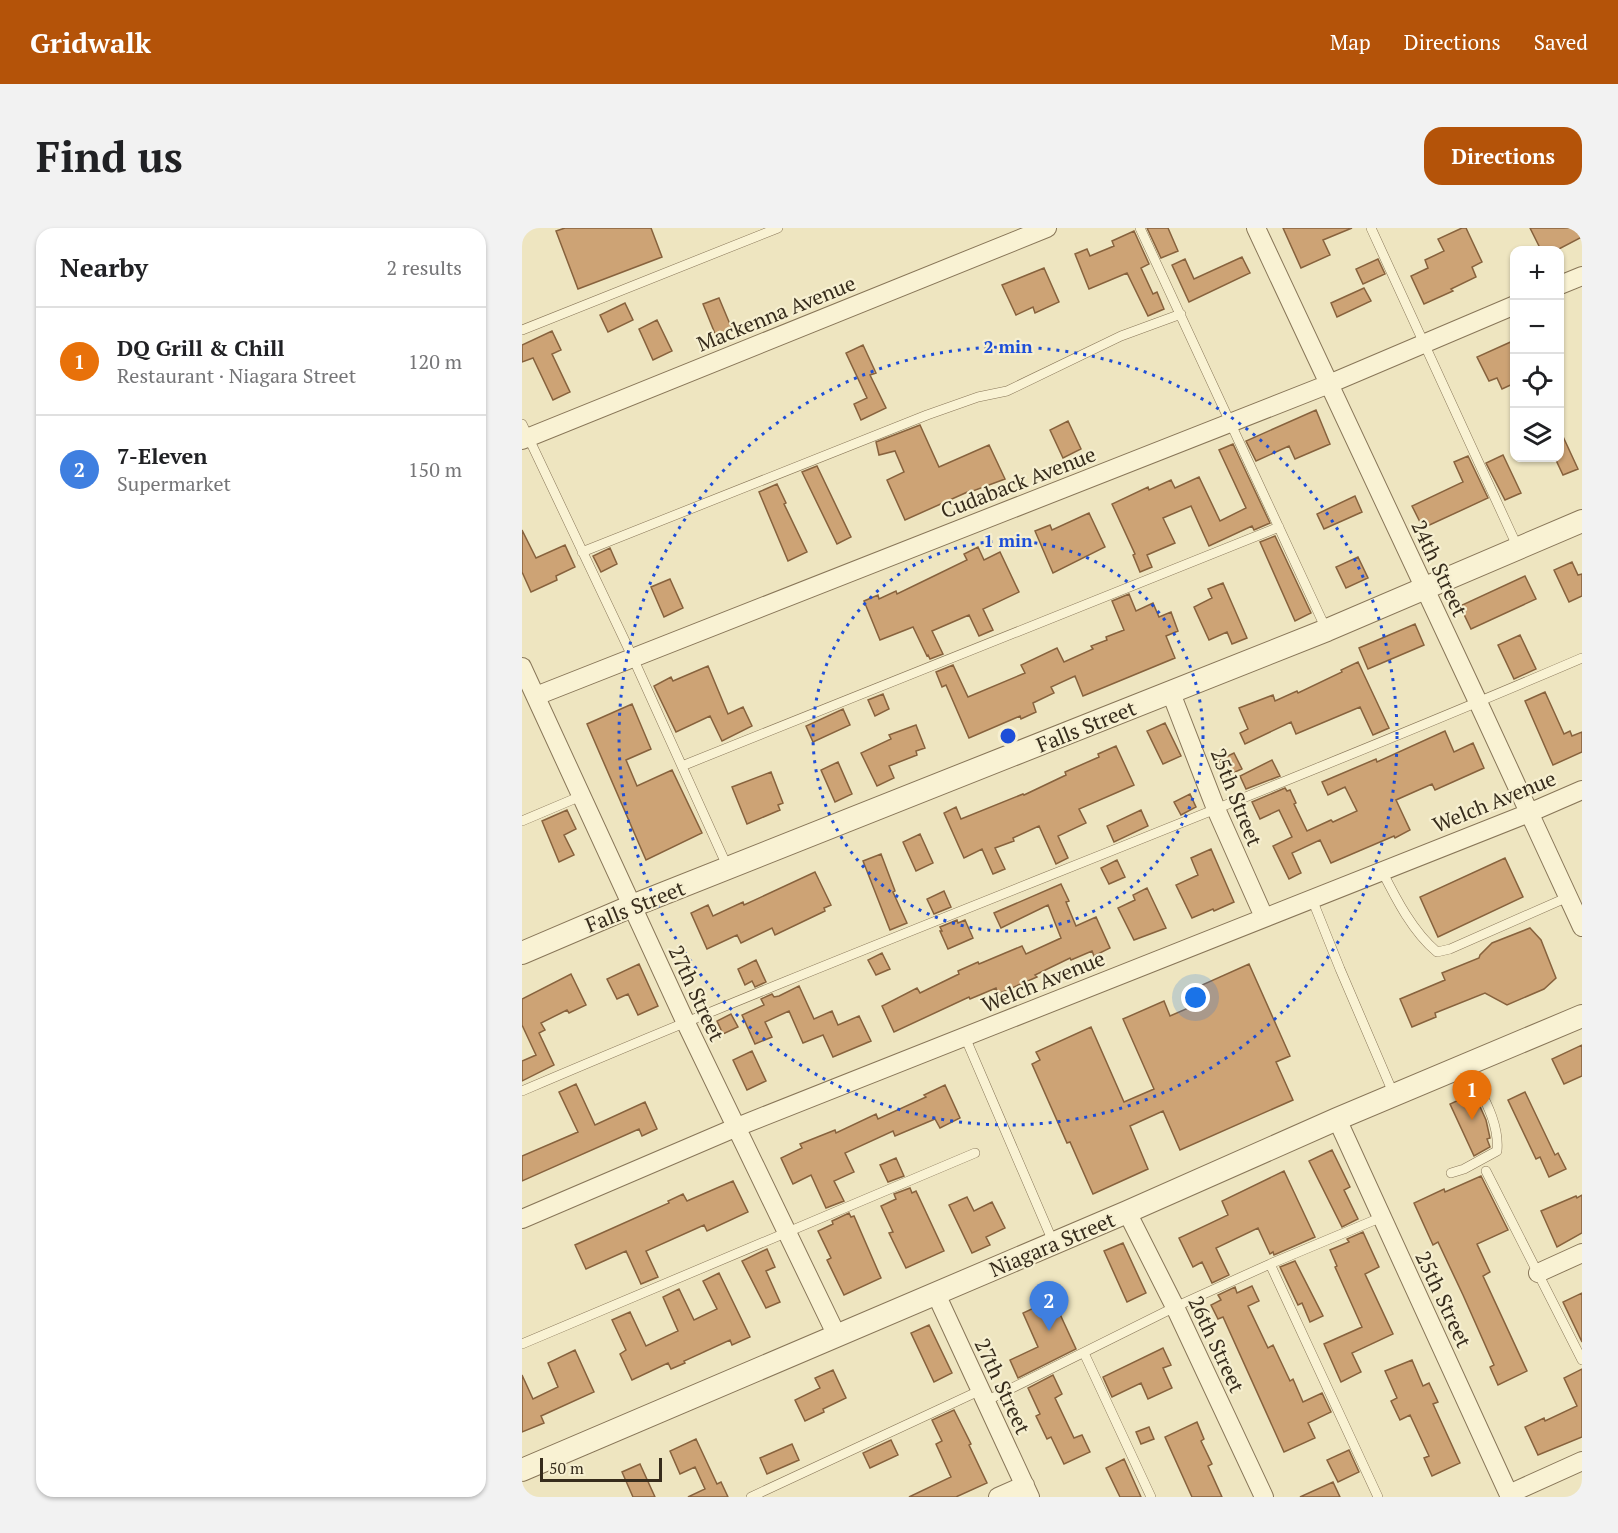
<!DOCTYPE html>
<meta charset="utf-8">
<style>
:root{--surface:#fff;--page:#f2f2f2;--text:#202124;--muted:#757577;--line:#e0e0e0;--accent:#b45309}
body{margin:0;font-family:"PT Serif",serif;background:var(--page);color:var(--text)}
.controls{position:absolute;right:18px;top:18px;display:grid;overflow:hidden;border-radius:12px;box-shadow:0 2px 4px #0004}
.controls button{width:54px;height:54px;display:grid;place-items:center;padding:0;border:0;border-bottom:2px solid var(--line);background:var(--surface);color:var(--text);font:30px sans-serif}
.scale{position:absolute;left:18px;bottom:15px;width:122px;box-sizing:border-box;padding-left:6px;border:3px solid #372c1c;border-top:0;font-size:16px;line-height:21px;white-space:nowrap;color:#372c1c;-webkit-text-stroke:4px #f6efd0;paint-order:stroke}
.you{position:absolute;left:674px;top:770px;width:21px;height:21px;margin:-15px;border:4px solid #fff;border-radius:50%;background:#1a73e8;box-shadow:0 0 0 9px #1a73e833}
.badge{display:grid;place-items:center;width:39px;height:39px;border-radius:50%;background:var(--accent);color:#fff;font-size:20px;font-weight:700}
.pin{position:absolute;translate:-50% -50px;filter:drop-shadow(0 2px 3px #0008)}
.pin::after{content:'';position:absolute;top:32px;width:21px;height:18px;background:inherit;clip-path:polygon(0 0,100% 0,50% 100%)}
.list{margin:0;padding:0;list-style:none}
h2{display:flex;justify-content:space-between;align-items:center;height:78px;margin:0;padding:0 24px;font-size:26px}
h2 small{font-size:20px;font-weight:400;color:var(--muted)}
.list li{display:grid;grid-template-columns:39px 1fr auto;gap:18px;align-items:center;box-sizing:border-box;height:108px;padding:0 24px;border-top:2px solid var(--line)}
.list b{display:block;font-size:22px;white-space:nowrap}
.list p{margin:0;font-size:20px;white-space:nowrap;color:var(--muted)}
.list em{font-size:20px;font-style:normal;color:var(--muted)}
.icon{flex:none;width:33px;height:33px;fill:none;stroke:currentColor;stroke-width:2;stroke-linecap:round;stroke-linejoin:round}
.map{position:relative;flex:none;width:1060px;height:1269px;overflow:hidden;border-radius:18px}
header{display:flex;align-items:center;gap:36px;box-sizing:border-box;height:84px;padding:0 30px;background:var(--accent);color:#fff}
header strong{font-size:28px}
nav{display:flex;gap:33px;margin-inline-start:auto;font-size:21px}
.intro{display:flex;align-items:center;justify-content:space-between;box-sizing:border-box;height:144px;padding:0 36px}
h1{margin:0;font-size:42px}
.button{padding:15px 27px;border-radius:18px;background:var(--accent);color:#fff;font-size:21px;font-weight:700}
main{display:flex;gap:36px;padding:0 36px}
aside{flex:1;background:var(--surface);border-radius:18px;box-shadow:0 2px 4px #0004}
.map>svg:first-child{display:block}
</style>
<header>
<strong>Gridwalk</strong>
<nav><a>Map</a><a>Directions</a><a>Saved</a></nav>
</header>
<div class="intro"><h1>Find us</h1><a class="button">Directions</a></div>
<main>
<aside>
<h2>Nearby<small>2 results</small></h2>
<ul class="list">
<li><span class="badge" style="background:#e8710a">1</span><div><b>DQ Grill &amp; Chill</b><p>Restaurant · Niagara Street</p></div><em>120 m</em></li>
<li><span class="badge" style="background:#3f7fe0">2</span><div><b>7-Eleven</b><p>Supermarket</p></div><em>150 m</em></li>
</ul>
</aside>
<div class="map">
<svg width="1060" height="1269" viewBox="0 0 1060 1269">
<rect width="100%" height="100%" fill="#eee5c0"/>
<path fill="#cda375" stroke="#87623d" stroke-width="1.5" d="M43,0H129L140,29L56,61L34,3Z
M625,0H646L656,23L639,30Z
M761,0H830L801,12L808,27L779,40Z
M940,0H944L960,34L950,39L954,49L929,61L931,63L902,76L889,48L906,40L903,32L922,23L916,11Z
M1008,0H1060V9L1035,22H1019Z
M612,3L627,36L619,40L631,66L635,64L642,81L626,88L605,45L567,61L553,26L565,21L568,28L592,18L590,13Z
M720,29L728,45L667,74L650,37L663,31L672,51Z
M856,31L863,46L841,56L834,41Z
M522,40L537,74L513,85L511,79L494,87L480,57Z
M842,60L849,73L815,89L809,75Z
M197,70L210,101L194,108L181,76Z
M103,75L111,92L86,104L78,87Z
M135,92L150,123L131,132L117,101Z
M30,103L39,122L30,126L48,164L31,172L11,130L0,134V117Z
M993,112V155L980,161L975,150L967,153L955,129Z
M341,117L354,145L348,147L364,180L339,192L332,176L345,170L324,125Z
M794,182L808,216L773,231L767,218L734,233L724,213Z
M546,193L559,221L541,230L528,202Z
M398,197L417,239L467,217L483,251L451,263L450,262L383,292L365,252L382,244L373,223L357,227L354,214Z
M1038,202L1056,241L1041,247L1033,230H1038Z
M711,216L748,295L732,302L730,298L687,318L669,278L641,290L653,315L625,327L630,339L618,344L611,327L613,326L590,276L626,259L627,262L649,252L653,260L677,249L698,293L724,280L697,222Z
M981,227L999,265L983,272L964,235Z
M946,228L966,270L901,300L890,278L941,254L932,234Z
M295,238L329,309L315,316L280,244Z
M255,256L264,275L262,276L285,324L266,333L237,264Z
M833,268L840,284L802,301L795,286Z
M567,285L583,319L531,345L513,303L528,297L530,302Z
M0,302L14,330L43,317L53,339L34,348L35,352L9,364L0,344Z
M753,308L789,385L773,393L738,314Z
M456,319L462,332L478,324L497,364L461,381L471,402L457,408L447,387L410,403L421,426L408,431L406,427L405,428L391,399L358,412L342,373L356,367L357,371L374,363L375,366L412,348L445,332L442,326Z
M88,320L95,336L79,344L71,328Z
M836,329L846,350L824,360L814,339Z
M1050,334L1056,347L1060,346V368L1047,374L1032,342Z
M1003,348L1014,371L949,401L938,378Z
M148,351L161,380L142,389L129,359Z
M701,355L725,410L710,416L705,404L687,412L672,379L690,370L686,361Z
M607,366L614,383L631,375L637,389L649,384L656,403L644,408L653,430L561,468L553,448L529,459L532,465L511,475L514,484L499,491L498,488L447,510L424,457L420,459L414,444L431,437L446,469L503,445L499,437L535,420L542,434L571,421L569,418L585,412L584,409L602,402L590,373Z
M893,396L902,417L846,441L837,420Z
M998,407L1014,441L992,451L976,417Z
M836,434L867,500L851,507L838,479L774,506L769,494L723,516L718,505L726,501L717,480L751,467L753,473L775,463L776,465L820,444L819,442Z
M186,438L206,486L221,479L230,498L200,513L188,488L154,504L132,458L149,449L151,453Z
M1023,464L1042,506L1048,503L1050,508L1060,504V524L1031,537L1003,473Z
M361,466L367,481L353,488L346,472Z
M110,476L129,521L104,532L115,558L150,542L180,605L124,632L65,496Z
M321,481L328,497L291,514L284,498Z
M643,495L659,528L641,536L625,503Z
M394,497L403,520L394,523L395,527L367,538L372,550L355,558L339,525L369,511L367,507Z
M923,503L932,524L951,515L962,540L913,562L910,556L874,572L888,602L873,610L872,608L809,635L798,612L770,625L779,645L767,651L751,618L770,609L757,582L738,591L730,574L763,560L765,563L768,562L774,575L772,576L785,603L809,592L811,594L835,583L823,559L806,567L800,554L854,531L855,534Z
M594,518L612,557L557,581L564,595L536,608L546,630L534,636L517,598L491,610L492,613L473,620L483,641L471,646L460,621L442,630L422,585L434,579L439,591L501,566L502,567L544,547L543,544L577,529L576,526Z
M712,525L720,541L704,548L697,532Z
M750,532L758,548L724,561L718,548Z
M316,534L330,566L313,574L299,542Z
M249,544L261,575L256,577L258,582L225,596L210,559Z
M668,566L674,579L659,587L652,574Z
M45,582L54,601L42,607L52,627L37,634L20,593Z
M619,582L626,598L592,614L585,598Z
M398,606L411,635L394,643L381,614Z
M689,621L712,674L692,683L691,681L670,690L654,657L676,647L669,630Z
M359,626L373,663L371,664L385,695L368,702L341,633Z
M983,630L1001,669L916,709L898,669Z
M595,632L603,649L587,656L579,640Z
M293,644L309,677L302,680L303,683L253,707L250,700L219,715L215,707L185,721L169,685L186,677L191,688L221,674L222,677Z
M539,656L547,673L544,674L554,698L574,689L588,720L572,728L570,723L549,732L548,730L513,747L515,749L476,766L474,760L448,771L447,769L372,804L360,778L395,760L398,765L437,746L436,743L456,734L457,736L500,718L504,726L539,710L526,677L479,700L472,685Z
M625,660L644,700L612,712L596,680L613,672L611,667Z
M422,663L429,679L412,686L405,671Z
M435,692L436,695L443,692L451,710L426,721L418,703H420L418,699Z
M1008,700L1019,712L1034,750L1022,761L985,777L963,765L913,785L914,789L890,799L878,771L923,752L920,745L957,730L958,727L970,715Z
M360,725L368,741L354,747L346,732Z
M234,732L244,754L233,759L230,753L223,757L216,741Z
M117,736L136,778L116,787L106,766L95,771L85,751Z
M727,736L768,828L754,834L771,872L658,922L641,883L608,898L626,941L571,966L548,914L545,915L510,836L518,832L514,824L569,799L602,874L632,861L601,791L642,773L648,788L678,775L671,761Z
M49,746L64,777L47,785L45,782L19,795L23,802L17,805L32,837L0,853V833L14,827L0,797V771Z
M277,758L292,791L310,783L316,797L337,788L349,813L311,829L301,807L281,815L267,783L243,794L250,809L233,816L220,787L242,777L239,771L250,766L252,769L257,768Z
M209,786L216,799L201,806L195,793Z
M1060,817V848L1042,856L1030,831Z
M230,823L244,853L225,862L211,832Z
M54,856L73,897L123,874L135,901L120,908L117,901L0,953V928L56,904L37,864Z
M423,857L438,890L418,900L413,891L373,908L371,903L323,925L332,944L312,953L322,973L304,980L289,947L271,956L259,930L280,920L278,916L313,902L314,905L354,886L356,891L404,869L402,867Z
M1003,864L1033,927L1036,925L1044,941L1027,949L1018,929L1014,931L986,872Z
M952,865L964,892L968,910L965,911L968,919L952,928L928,876Z
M810,922L828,959L822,962L836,991L820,999L787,933Z
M374,930L382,948L366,954L358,937Z
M762,943L793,1009L752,1027L751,1024L748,1026L736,1000L694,1020L707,1047L690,1055L680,1034L671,1039L657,1010L706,987L700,973Z
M959,948L986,1002L955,1016L968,1044L961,1048L1005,1143L976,1157L968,1139L972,1137L941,1067L916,1014L911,1017L892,975L922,961L923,964Z
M211,953L226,984L185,1003L182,997L124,1023L136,1049L119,1056L104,1023L64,1041L53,1017L147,975L146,973L161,966L165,973Z
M388,960L390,965L394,963L422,1023L384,1040L367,1005L371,1004L359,978L374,971L372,966Z
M1060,967V1005L1035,1019L1019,983L1054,968L1055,970Z
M445,969L452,983L470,974L483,1000L464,1009L468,1017L450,1025L427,977Z
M327,985L329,989L332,988L359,1050L322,1067L305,1032L309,1030L296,1003L311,996L310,993Z
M841,1004L857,1039L843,1046L871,1106L830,1125L839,1144L819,1154L802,1116L840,1099L813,1039L815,1038L808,1022L827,1014L825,1011Z
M601,1015L624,1065L605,1074L582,1023Z
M245,1021L253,1039L244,1043L258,1074L244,1080L220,1033Z
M773,1033L801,1088L788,1094L780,1075L776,1077L758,1039Z
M197,1045L228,1109L210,1117L208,1112L162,1133L163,1135L149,1141L146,1135L110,1152L98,1126L104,1122L90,1092L108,1084L124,1118L156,1103L141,1069L157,1061L172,1092L195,1081L181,1053Z
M730,1058L737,1073L726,1078L746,1120L751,1117L768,1153L771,1151L781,1174L800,1165L809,1184L786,1195L793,1210L762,1224L701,1089L696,1091L689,1077L699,1072L696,1067L713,1059L715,1065Z
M1060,1065V1114L1041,1074Z
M531,1071L554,1121L496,1150L488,1132L516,1119L501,1085Z
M407,1097L430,1145L412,1154L389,1105Z
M641,1120L649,1137L641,1140L650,1160L626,1171L619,1155L590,1169L581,1149Z
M53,1122L72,1164L19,1188L22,1195L0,1204V1147L11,1171L36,1159L26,1135Z
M890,1132L901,1158L907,1155L916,1174L911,1176L938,1235L910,1248L902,1230L907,1228L888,1187L878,1192L869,1173L875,1170L863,1143Z
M1060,1141V1209L1016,1227L1003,1199L1022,1190L1023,1193L1055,1178L1042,1150Z
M311,1142L324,1170L301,1181L302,1184L283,1193L273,1172L298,1160L293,1150Z
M531,1147L540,1166L533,1170L552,1210L560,1207L568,1224L542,1236L529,1209L525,1211L514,1188L518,1186L506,1160Z
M432,1182L449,1216L447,1217L465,1255L434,1269H387L429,1249L414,1216L420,1213L410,1192Z
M675,1194L682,1211L679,1213L690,1236L686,1238L700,1269H670L643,1209Z
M627,1199L632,1211L619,1216L614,1204Z
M174,1211L195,1256L199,1254L206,1269H166L183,1261L173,1239L158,1246L148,1223Z
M369,1212L376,1227L348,1240L341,1225Z
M270,1216L277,1232L245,1246L238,1230Z
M827,1222L837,1244L816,1254L805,1232Z
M602,1231L619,1269H598L584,1240Z
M118,1236L133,1269H111L100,1244Z
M811,1254L818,1269H778Z"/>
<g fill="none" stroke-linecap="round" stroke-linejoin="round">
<defs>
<path id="service" d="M618,0L804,401
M849,0L996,320
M0,102L256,0
M0,196L111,430L206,640
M60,324L405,187L456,169L485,163L599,108L659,86
M160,538L757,299
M0,593L59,568
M860,643C874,671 891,704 915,724L928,721L1046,669
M790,671L818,741L872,867
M443,809L532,1016
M0,863C351,713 709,580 1060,430
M964,943L1060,1132
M929,945L942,941L975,923C978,892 957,863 945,836
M748,1036L856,1269
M0,1116L453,925
M562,1125L629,1269
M464,1173L653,1079L748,1036L860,989
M229,1269L459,1162"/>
<path id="minor" d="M734,0L956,474L1060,699
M1038,57L1060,48
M0,212L525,0
M0,439L163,793L315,1108
M649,465L694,581L742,689
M14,468L807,156L993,77
M815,891L988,1269
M605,984L653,1079L742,1269
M0,991L215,899L1007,585L1060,562
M1016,1045L1060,1025
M414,1066L508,1269
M987,1266L1060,1233
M476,1269L503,1257"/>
<path id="tertiary" d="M0,725L110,678L805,402L1060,293
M0,1242L605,984L815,891L1060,788"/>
</defs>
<use href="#service" stroke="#887658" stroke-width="10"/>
<use href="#minor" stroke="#887658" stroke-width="20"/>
<use href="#tertiary" stroke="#887658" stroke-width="24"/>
<use href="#service" stroke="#f9f2d3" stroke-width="9"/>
<use href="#minor" stroke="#f9f2d3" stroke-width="18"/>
<use href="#tertiary" stroke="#f9f2d3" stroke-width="22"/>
</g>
<g fill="none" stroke="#1d4ed8" stroke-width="3" stroke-dasharray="3 6">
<circle cx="486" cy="508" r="195"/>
<circle cx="486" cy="508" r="389"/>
</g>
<g text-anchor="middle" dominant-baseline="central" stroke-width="4.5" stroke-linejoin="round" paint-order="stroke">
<g font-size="21" fill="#372c1c" stroke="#f6efd0">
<text transform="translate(254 85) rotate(-22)">Mackenna Avenue</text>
<text transform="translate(496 254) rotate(-21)">Cudaback Avenue</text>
<text transform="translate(918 340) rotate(65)">24th Street</text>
<text transform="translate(564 498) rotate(-22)">Falls Street</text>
<text transform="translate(715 569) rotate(68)">25th Street</text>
<text transform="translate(972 573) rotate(-22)">Welch Avenue</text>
<text transform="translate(113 678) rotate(-22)">Falls Street</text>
<text transform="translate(521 753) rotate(-22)">Welch Avenue</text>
<text transform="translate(175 765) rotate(65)">27th Street</text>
<text transform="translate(530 1016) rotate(-23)">Niagara Street</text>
<text transform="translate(922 1071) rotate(65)">25th Street</text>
<text transform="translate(695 1116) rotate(65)">26th Street</text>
<text transform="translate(481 1158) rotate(65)">27th Street</text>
</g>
</g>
<circle cx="486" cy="508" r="9" fill="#1d4ed8" stroke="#f6efd0" stroke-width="3"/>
<g font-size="18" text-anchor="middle" font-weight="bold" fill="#1d4ed8" stroke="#f6efd0" stroke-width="4.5" stroke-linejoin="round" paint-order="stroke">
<text x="486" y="125">2 min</text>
<text x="486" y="319">1 min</text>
</g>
</svg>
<div class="controls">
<button>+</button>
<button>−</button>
<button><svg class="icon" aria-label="locate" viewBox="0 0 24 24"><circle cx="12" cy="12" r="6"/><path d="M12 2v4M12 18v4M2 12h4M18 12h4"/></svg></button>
<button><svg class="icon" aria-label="layers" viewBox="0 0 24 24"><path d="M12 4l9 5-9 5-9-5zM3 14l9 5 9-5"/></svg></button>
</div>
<div class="scale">50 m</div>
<div class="you"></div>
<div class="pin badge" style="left:950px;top:892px;background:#e8710a">1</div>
<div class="pin badge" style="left:527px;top:1103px;background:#3f7fe0">2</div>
</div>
</main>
